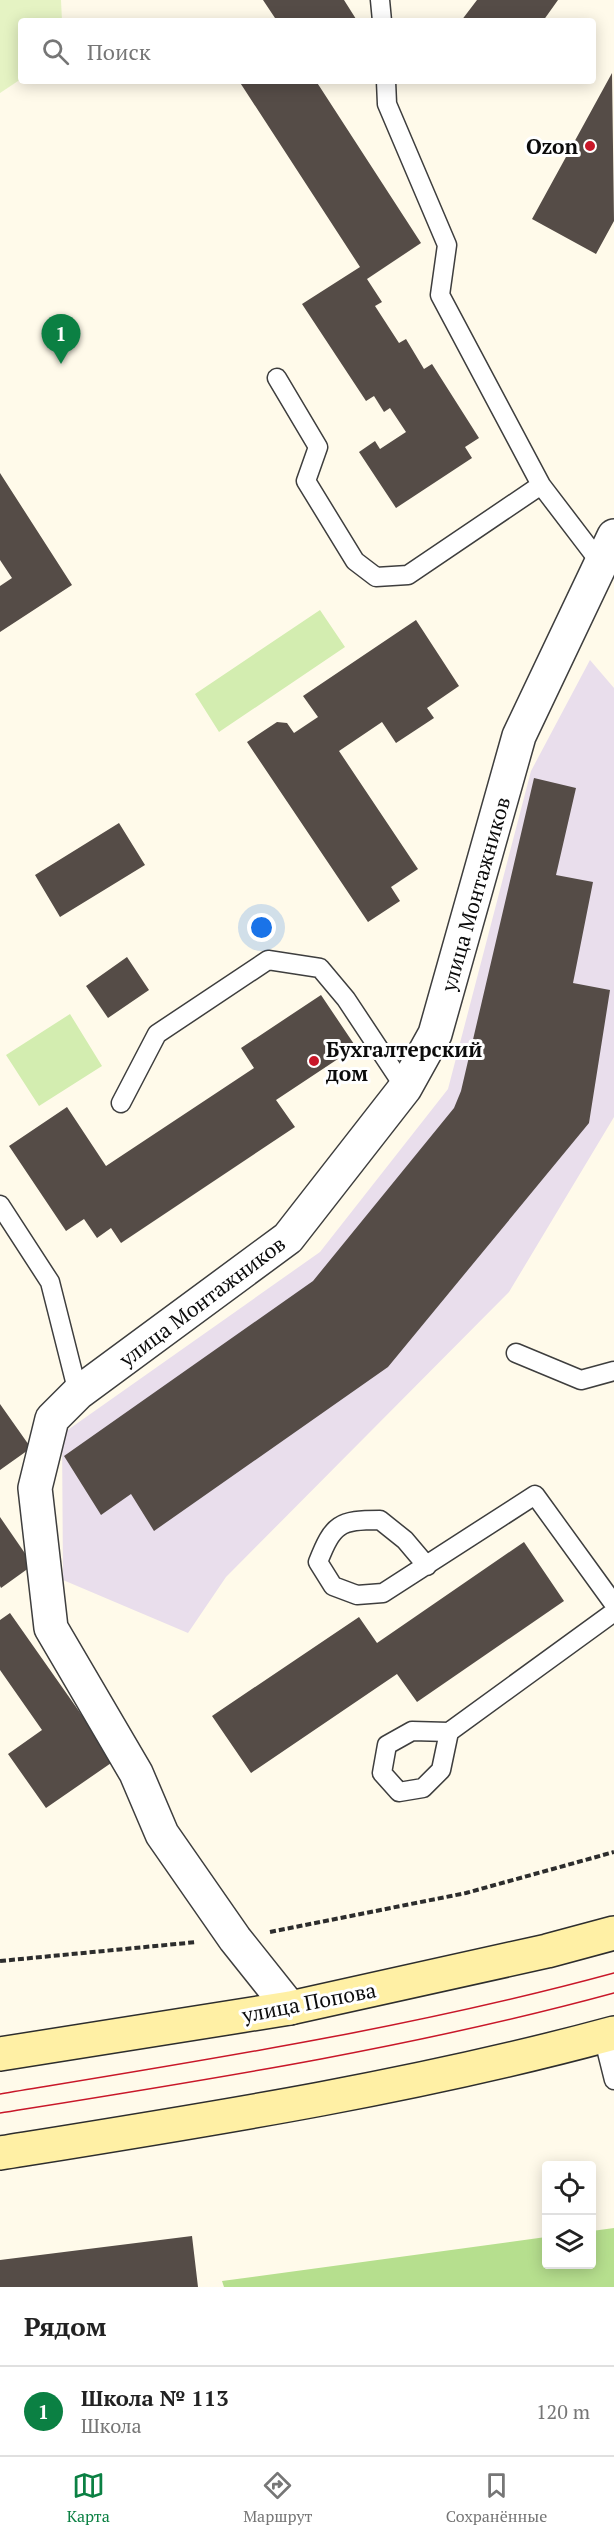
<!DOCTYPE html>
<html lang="ru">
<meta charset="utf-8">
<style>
:root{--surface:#fff;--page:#f2f2f2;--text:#222;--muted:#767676;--line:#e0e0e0;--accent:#0b8043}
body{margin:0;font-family:"PT Serif",serif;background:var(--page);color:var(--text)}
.controls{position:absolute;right:18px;bottom:18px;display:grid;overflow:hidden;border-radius:6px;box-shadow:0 3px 15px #0003}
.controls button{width:54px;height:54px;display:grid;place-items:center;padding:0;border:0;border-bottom:2px solid var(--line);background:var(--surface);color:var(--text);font:30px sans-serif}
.you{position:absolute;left:262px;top:928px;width:21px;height:21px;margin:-15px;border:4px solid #fff;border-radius:50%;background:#1a73e8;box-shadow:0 0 0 9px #1a73e833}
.badge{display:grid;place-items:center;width:39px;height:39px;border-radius:50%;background:var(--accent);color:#fff;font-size:20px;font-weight:700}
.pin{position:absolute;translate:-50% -50px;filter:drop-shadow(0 2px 3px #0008)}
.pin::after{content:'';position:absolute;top:32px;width:21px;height:18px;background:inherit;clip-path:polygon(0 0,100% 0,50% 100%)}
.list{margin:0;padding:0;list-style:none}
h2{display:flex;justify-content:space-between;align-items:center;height:78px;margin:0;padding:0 24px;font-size:26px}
h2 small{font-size:20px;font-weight:400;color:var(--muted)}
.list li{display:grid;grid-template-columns:39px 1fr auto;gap:18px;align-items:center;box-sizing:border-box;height:90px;padding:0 24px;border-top:2px solid var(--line)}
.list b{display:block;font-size:22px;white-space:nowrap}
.list p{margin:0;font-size:20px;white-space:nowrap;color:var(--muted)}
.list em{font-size:20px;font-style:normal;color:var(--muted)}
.icon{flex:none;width:33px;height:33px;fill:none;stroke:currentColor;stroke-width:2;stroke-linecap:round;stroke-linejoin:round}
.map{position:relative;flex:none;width:614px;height:2287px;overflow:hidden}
.search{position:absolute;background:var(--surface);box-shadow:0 3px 15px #0003;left:18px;right:18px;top:18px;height:66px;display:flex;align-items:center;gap:15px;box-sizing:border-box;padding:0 21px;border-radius:6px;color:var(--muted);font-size:22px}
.sheet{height:168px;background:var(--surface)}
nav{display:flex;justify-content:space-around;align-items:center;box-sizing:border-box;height:84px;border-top:2px solid var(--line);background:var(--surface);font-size:16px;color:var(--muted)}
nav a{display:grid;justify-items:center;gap:3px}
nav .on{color:var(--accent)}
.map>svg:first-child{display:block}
</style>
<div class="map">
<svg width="614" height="2287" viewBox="0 0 614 2287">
<rect width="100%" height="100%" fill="#fffaea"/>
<path fill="#e9deec" d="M590,660L614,688V1117L509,1292L226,1577L188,1633L63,1580L62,1434L320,1252L448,1089L531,771Z"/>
<path fill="#d3edb0" d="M320,610L345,647L219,732L195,694Z
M70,1014L102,1066L39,1106L6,1055Z"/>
<path fill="#b6df8e" d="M614,2228V2287H224L222,2281L546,2237V2264H592V2231Z"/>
<path fill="#e5f3c3" d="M0,0H61L62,21H21V79L0,93Z"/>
<path fill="#554c47" d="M263,0H344L356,19L277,21Z
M477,0H558L543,21H461Z
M612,73L614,221L596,254L532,219Z
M239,81H316L421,243L367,279L382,302L375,306L399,343L406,339L424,369L432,364L479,438L465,447L472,458L396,508L359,452L375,441L380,449L406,432L390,408L384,412L374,396L366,401L302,304L360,267Z
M0,473L72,585L0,632V586L12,578L0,560Z
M416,620L459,686L427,708L434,718L396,743L382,722L339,751L418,869L391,887L400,901L368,922L247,742L277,722L287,723L294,733L318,717L303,696Z
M534,778L576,788L556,875L593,882L573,983L610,990L589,1123L388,1367L154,1531L131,1494L101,1515L64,1456L313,1281L454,1108L461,1091Z
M119,823L145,865L60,917L35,875Z
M127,957L149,990L108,1018L86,986Z
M321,995L356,1047L276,1100L295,1127L121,1243L111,1228L97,1238L84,1219L66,1231L9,1146L67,1107L106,1166L254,1068L241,1048Z
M0,1404L31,1448L0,1470Z
M0,1517L33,1565L1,1588L0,1586Z
M524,1542L564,1601L417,1702L397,1674L251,1773L212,1716L359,1617L377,1643Z
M10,1613L114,1761L46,1808L8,1754L42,1730L0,1670V1620Z
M192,2236L198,2287H0V2260Z"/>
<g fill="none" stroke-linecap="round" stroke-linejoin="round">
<defs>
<path id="lane" d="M380,0L382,21
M386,81L387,104L447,245L440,295L541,485
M277,378L318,447L306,481L355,561L376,577L408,575L541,485L602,565
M121,1103L157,1034L268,960L320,968L346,999L405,1088
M0,1205L50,1282L78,1393
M516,1353L581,1380L614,1371
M427,1566L405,1540L380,1520C339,1520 333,1524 318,1562L333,1586L357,1595L383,1593L535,1495L614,1604
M449,1732L441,1770L423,1788L399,1792L382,1773L387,1745L412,1731L449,1732L614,1612
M603,2036L614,2080"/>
<path id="street" d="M290,2008L235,1939L162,1834L136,1773L51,1628L35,1488L52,1419L78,1393L288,1238L405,1088L435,1034L519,736L614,536"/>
<path id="secondary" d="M0,2054L290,2008L547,1951L614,1933
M0,2153C206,2120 412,2088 614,2033"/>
</defs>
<use href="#lane" stroke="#3e3e3e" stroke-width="21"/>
<use href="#street" stroke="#3e3e3e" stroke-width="36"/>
<use href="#secondary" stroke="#2d2d2d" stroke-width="36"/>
<path stroke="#2d2d2d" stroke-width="4" stroke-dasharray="6 3" stroke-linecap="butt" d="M270,1932L466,1893L614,1852
M0,1961L197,1942"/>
<use href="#lane" stroke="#fff" stroke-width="18"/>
<use href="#street" stroke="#fff" stroke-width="33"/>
<use href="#secondary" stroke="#fff0a5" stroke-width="33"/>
<path stroke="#c81729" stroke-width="1.5" d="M0,2094C206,2060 412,2028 614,1973
M0,2113C206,2080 412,2048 614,1993"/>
</g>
<g fill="#c81729" stroke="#fff" stroke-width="2">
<circle cx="590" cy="146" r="6"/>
<circle cx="314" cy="1061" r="6"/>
</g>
<g text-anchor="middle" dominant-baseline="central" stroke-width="6" stroke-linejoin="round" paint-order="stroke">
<g font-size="21" font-weight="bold" fill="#0b0b0b" stroke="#fff" text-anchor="end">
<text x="578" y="146">Ozon</text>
<text x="326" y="1049" text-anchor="start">Бухгалтерский<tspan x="326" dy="24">дом</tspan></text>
</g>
<g font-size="21" fill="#0b0b0b" stroke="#fff">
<text transform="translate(475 894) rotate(-74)">улица Монтажников</text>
<text transform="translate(202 1301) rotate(-37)">улица Монтажников</text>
<text transform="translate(309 2002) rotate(-11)">улица Попова</text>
</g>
</g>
</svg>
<div class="controls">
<button><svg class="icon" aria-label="locate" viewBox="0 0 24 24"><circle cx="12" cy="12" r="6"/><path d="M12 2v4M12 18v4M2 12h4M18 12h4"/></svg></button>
<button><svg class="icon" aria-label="layers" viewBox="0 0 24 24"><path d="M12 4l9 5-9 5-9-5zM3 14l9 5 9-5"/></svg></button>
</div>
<div class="you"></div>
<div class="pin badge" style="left:61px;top:364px">1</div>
<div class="search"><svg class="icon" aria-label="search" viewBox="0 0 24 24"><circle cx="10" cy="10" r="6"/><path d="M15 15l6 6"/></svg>Поиск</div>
</div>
<section class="sheet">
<h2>Рядом<small></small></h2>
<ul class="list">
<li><span class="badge">1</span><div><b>Школа № 113</b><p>Школа</p></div><em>120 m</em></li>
</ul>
</section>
<nav>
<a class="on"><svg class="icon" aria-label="map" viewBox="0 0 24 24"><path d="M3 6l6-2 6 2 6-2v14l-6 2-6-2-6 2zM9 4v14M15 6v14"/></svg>Карта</a>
<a><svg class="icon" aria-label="directions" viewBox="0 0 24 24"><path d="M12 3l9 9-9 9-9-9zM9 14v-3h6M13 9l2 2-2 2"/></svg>Маршрут</a>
<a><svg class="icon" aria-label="saved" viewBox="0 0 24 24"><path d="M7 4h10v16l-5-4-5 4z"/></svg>Сохранённые</a>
</nav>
